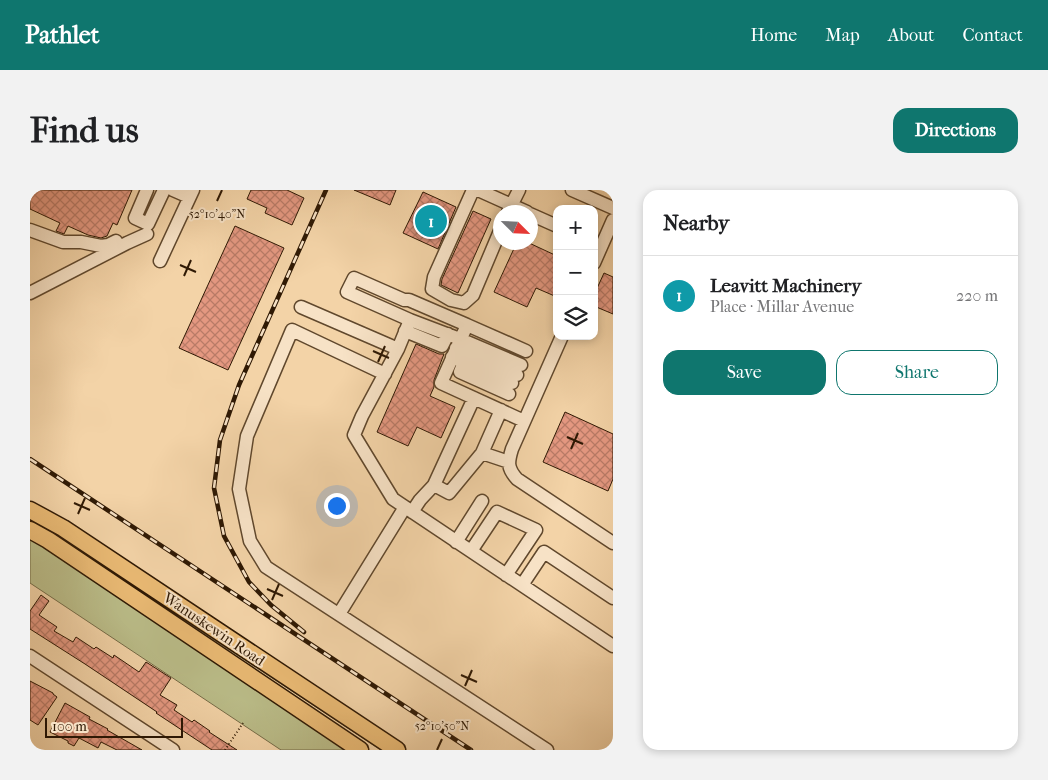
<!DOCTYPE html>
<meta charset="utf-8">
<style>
:root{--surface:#fff;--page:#f2f2f2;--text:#202124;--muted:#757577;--line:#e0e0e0;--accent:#0f766e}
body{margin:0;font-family:"IM FELL French Canon",serif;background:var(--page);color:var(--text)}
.controls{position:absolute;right:15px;top:15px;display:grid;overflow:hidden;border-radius:10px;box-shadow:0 2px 8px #0003}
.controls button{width:45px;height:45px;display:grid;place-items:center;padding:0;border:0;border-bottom:1px solid var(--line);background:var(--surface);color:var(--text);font:25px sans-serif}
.compass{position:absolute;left:463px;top:15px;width:45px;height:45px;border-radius:50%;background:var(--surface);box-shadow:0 2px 8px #0003;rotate:114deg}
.scale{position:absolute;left:15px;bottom:12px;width:138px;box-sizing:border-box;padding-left:5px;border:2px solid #2f1904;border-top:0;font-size:14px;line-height:18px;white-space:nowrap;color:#2f1904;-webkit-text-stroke:4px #f7e2c6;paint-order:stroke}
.you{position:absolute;left:306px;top:315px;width:18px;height:18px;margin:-12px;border:4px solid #fff;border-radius:50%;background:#1a73e8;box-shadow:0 0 0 8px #1a73e833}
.badge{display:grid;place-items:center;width:32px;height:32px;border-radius:50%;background:var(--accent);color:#fff;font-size:16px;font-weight:700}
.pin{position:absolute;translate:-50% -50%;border:2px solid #fff;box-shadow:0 1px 5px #0006}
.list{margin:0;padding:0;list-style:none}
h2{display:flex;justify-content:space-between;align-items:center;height:65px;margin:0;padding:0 20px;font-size:21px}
h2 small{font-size:16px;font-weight:400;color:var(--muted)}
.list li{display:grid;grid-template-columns:32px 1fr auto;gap:15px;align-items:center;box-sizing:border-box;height:80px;padding:0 20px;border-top:1px solid var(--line)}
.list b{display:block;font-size:19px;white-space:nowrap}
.list p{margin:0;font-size:16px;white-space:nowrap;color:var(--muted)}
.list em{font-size:16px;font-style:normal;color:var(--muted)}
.actions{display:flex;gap:10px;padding:15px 20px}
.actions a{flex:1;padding:11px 0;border:1px solid var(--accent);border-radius:15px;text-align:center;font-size:18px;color:var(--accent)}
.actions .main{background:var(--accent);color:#fff}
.icon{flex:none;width:28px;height:28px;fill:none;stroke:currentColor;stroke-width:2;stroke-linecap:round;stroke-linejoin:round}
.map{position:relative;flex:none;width:583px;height:560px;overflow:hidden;border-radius:15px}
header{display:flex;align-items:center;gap:30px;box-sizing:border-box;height:70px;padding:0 25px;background:var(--accent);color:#fff}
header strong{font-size:24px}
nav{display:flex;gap:28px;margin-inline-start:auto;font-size:18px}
.intro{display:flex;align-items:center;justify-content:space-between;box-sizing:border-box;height:120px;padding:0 30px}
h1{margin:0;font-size:35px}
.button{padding:12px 22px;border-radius:15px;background:var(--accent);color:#fff;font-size:18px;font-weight:700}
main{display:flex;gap:30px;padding:0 30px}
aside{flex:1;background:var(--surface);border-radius:15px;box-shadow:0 2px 8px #0003}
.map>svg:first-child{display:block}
</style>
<header>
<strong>Pathlet</strong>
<nav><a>Home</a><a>Map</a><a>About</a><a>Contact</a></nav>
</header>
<div class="intro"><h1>Find us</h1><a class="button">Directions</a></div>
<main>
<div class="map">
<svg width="583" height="560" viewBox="0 0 583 560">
<defs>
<pattern id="building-cross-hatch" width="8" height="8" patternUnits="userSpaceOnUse" patternTransform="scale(1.25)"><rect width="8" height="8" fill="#e49881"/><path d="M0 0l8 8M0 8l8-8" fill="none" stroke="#b97b67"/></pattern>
</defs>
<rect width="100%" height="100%" fill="#f3d3a7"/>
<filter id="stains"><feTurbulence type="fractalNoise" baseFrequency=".004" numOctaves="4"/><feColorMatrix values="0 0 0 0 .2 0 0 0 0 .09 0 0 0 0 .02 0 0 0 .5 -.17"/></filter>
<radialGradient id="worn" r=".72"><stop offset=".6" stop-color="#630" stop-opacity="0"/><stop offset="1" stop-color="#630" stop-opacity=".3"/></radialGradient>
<path fill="#babc88" stroke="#746a46" d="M0,327L13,334L358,560H351L68,373L32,349L0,331Z
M0,349L41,375L295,543L314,560H251L0,393Z"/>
<path fill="url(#building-cross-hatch)" stroke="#2f1904" d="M0,0H102L87,35L83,33L77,46L71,48L58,45L38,36L34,44L26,41L30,33L0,19Z
M221,0H257L274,8L262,35L235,23L237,18L217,9Z
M324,0H366L360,15Z
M393,2L426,17L408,59L373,43Z
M443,21L461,29L428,103L411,95L412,89Z
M205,36L254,58L198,180L149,158Z
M487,52H497L527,66V107L506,98L497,117L464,102Z
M574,83L583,87V124L564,116V105Z
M386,154L409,164H414L404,190V197L400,206L425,217L411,248L387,237L378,256L347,242Z
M535,222L583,244V289L578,301L513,272Z
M11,405L19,411L9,425L27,437L24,441L43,452L46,447L64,459L66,457L83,468L84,465L109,482L116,472L141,488L130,505L147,515L144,520L162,532L164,530L180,541L179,542L207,560H182L126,523L127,522L55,474L0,439V421Z
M0,491L23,503V504L27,507L8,535L0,530Z
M35,513L60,527L59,529L78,539L77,540L112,560H87L71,552L68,558L49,548L44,556L38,553V551L20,542Z"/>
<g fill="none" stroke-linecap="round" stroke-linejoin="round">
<defs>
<path id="minor" d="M117,0L105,28L118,34L134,0
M143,0L159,7
M443,0L404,87L402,99L421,110L434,113L443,105L470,41
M448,0L497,22
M542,0L583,18
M478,22L489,0
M500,24L527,36
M0,40L33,52H51L71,56L78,55L86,51
M130,71L163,0
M564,73L583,30
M0,103L97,53L117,44
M271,117L368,159
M380,130L430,149L491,175
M437,135L379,110H374L324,88L317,102L380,130L368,159L332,226L324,245L363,309L583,456
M375,141L412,156L418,144
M532,146L482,259C478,272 477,278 487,289L583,353
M426,158L487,185
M422,167L482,193
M434,172L430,182L479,204
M355,184L262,140L217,246L209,299L220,351L236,377L517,560
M444,208L404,295L419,303L452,263L479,272
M494,231L411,193L437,135L496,161
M452,263L471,220
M382,322L390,310L404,295
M426,352L452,311
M441,361L467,322L506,340L476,385
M492,395L514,362L583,408
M309,424L375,317
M0,466L143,560"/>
<path id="major" d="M0,320L33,338L367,560
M0,340L18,350L330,560"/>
</defs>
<use href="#minor" stroke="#60482d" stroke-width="15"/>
<use href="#major" stroke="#2f1904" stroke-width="19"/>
<path stroke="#2f1904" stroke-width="2" stroke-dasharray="1 2.5" stroke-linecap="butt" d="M195,560L213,533"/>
<use href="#minor" stroke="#f7e2c6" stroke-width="12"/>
<use href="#major" stroke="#eaba74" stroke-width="16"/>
<defs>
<path id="rail" d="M0,269L441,560
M274,442L241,415L219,392L194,346L184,298L190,250L209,195L296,0"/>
</defs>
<use href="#rail" stroke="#2f1904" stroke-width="4.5"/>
<use href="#rail" stroke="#f7e2c6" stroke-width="2.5" stroke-dasharray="8" stroke-linecap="butt"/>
</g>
<path fill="none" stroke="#2f1904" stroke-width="2" d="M187,11L192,0M150,75L166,82M154,86L161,70M343,161L359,168M348,172L355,156M537,247L553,254M541,259L548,243M44,313L60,320M48,324L55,308M237,399L253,406M242,410L249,394M431,485L447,492M435,496L442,480M407,560L412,549"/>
<g text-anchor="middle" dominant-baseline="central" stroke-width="4" stroke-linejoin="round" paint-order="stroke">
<g font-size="15" fill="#2f1904" stroke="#f7e2c6">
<text transform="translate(184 439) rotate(34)">Wanuskewin Road</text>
</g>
</g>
<g font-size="12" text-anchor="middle" fill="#2f1904" stroke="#f7e2c6" stroke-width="4" stroke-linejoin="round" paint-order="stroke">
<text x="187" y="28">52°10'40"N</text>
<text x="412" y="540">52°10'50"N</text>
</g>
<rect width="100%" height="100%" filter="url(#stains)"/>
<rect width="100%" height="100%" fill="url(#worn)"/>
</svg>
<div class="controls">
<button>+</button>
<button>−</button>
<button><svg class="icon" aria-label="layers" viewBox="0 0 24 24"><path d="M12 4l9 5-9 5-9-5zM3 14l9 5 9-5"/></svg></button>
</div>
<svg class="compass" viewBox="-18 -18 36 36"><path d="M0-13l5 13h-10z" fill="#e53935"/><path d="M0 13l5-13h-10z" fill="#757577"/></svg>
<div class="scale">100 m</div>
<div class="you"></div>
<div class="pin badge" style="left:401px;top:31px;background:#0f9aa8">1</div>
</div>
<aside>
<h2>Nearby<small></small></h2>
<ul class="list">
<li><span class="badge" style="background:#0f9aa8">1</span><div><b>Leavitt Machinery</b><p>Place · Millar Avenue</p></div><em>220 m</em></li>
</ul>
<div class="actions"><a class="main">Save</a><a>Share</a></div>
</aside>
</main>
